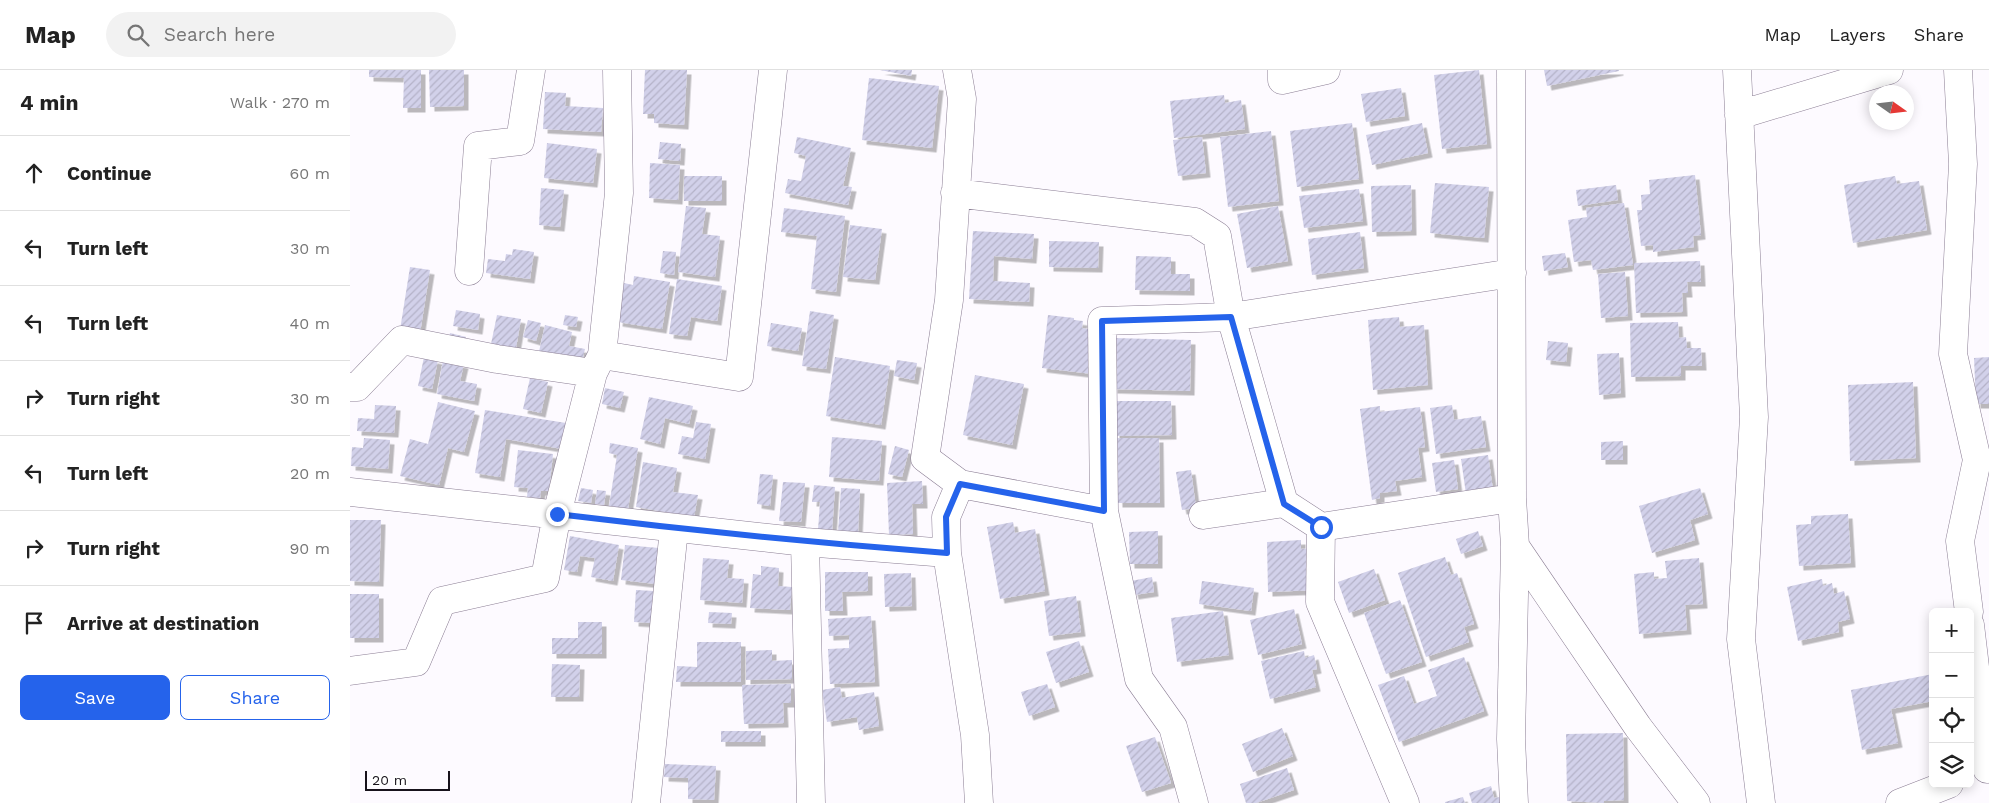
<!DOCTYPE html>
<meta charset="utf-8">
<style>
:root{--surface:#fff;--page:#f2f2f2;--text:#222;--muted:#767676;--line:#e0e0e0;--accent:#2563eb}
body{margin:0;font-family:"Work Sans",sans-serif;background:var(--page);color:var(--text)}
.controls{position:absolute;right:15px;bottom:15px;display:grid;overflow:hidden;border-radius:8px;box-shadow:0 2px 12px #0003}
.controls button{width:45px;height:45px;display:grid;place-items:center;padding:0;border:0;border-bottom:1px solid var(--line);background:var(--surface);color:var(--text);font:25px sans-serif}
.compass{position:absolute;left:1519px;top:15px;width:45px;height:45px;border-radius:50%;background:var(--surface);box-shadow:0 2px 12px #0003;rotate:104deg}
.scale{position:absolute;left:15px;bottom:12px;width:85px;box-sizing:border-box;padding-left:5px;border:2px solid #17121b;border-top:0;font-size:14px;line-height:18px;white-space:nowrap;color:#17121b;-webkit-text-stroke:4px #fff;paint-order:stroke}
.stop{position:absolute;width:15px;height:15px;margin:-11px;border:4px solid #2563eb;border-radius:50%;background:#fff}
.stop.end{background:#2563eb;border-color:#fff;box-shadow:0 1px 5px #0008}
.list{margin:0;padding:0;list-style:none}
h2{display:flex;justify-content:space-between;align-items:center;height:65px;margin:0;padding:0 20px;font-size:21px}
h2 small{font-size:16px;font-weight:400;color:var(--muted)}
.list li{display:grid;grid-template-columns:32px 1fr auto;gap:15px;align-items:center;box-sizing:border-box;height:75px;padding:0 20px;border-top:1px solid var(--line)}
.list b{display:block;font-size:19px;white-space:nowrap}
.list em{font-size:16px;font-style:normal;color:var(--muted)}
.actions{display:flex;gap:10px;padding:15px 20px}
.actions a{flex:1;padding:11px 0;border:1px solid var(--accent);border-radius:8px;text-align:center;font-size:18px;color:var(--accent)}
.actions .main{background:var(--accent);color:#fff}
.icon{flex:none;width:28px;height:28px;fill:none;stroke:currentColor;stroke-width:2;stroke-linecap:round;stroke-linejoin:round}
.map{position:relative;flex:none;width:1639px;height:733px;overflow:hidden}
header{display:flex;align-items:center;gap:30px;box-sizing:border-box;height:70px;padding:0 25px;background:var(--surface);border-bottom:1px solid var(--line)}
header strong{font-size:24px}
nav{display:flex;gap:28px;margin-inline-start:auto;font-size:18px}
.search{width:350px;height:45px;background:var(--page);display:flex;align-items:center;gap:12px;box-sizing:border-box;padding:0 18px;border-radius:28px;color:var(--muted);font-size:19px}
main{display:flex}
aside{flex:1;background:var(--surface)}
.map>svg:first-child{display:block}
</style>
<header>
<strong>Map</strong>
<div class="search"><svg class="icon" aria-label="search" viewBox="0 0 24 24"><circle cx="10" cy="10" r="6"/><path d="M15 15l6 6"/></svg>Search here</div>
<nav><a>Map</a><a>Layers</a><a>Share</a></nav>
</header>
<main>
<aside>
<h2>4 min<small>Walk · 270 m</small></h2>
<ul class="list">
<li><svg class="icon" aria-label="ahead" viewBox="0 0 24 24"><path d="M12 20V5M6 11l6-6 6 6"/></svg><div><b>Continue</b></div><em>60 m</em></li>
<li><svg class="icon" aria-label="left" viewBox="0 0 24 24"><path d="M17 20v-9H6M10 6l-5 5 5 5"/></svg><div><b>Turn left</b></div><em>30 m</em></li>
<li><svg class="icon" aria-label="left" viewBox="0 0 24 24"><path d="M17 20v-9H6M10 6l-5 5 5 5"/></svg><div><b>Turn left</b></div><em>40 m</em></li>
<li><svg class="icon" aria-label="right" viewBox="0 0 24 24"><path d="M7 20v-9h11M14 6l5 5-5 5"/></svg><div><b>Turn right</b></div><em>30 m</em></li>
<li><svg class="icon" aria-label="left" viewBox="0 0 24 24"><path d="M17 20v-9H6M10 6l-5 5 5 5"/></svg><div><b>Turn left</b></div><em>20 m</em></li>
<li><svg class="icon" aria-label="right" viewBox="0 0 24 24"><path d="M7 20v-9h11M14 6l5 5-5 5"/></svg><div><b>Turn right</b></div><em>90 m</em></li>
<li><svg class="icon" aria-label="arrive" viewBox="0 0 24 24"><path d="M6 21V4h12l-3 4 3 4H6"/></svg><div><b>Arrive at destination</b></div></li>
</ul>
<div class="actions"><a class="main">Save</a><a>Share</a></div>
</aside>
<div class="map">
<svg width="1639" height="733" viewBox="0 0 1639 733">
<defs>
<pattern id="building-hatch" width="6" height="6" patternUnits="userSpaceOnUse" patternTransform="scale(1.25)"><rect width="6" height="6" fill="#d2d1ea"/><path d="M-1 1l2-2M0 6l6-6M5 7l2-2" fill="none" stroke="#b4b2c8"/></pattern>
<filter id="shadow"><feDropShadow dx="4.5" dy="4.5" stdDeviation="0" flood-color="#0004"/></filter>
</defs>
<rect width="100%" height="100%" fill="#fdfaff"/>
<path fill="url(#building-hatch)" filter="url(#shadow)" d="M19,0H71V38H53L54,8L19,7Z
M79,0H114V36L80,37Z
M295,0H337L334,55L304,53V44H293Z
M530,0H562L561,6Z
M1129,0L1137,74L1092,79L1084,5Z
M1194,0H1269V1L1197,16Z
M519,8L589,16L582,78L512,70Z
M1051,18L1055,46L1016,52L1011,24Z
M195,22L216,23L215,36L253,38L251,62L193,59Z
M874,25L875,33L891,30L895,59L824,68L820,31Z
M1002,53L1009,109L947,117L940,61Z
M1072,53L1078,83L1022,95L1016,65Z
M921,61L929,131L878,137L870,67Z
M447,67L501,78L493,116L502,117L498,135L435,123L438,109L451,111L456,86L444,83Z
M852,67L856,103L828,106L823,70Z
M310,72L331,74L330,91L308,89Z
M197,73L247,79L243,113L194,108Z
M300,93L330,95L328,130L299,128Z
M1345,105L1351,165L1343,166L1344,177L1303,182V175L1291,176L1287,140H1292L1291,125L1300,124L1299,110Z
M334,106H372V131H334Z
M1545,106L1547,114L1569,111L1577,160L1503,173L1494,115Z
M1085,113L1139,117L1134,168L1080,163Z
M1061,115L1062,161L1022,162L1021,116Z
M1266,115L1268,130L1228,136L1226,120Z
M191,118L214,120L210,157L189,155Z
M1009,119L1013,151L954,158L949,126Z
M1274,133L1283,195L1243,200L1241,190L1224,192L1218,150L1237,147L1236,138Z
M336,136L356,138L352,164L370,166L365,207L328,202Z
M928,136L938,191L897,198L887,144Z
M434,138L495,146L486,222L461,219L467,166L431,162Z
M500,155L532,159L525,210L493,207Z
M623,161L684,164L682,189L644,186L643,211L680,213L679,232L619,229Z
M1010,162L1014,198L962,205L958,169Z
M699,171L749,172L748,198L699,197Z
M163,179L184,182L180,209L136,203L138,189L155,191L156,184L162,185Z
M313,181L326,182L324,205L310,203Z
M1215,183L1218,197L1194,201L1192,186Z
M786,186L821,187V204H840V221L785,220Z
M1350,191L1351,212H1337L1338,223H1332L1333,242L1286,243L1284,193Z
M60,197L80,200L70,263L50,260Z
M1275,202L1278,246L1251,248L1248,204Z
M284,206L320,212L312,259L268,252L274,213L283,215Z
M327,209L372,216L367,251L341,247L337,266L319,264Z
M106,240L130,244L128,260L103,256Z
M460,241L484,245L476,299L452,296Z
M147,245L171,249L166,278L141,274Z
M215,245L228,247L226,257L213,255Z
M698,245L724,248V250L733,251L732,258L748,261L743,304L692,298Z
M1049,247L1050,257L1074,255L1078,315L1023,320L1018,250Z
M178,250L191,253L186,271L173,267Z
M1328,252L1329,268L1336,267L1337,278H1351L1352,296H1331V306L1281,307L1280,253Z
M421,253L452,258L448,281L417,276Z
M195,255L222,262L219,276L235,279L231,295L188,286Z
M100,263L116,267L113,276L98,273Z
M764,268L841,270L840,321L763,319Z
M1198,271L1218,273L1216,292L1196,290Z
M1269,283L1271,323L1249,325L1247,284Z
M74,287L88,290L82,319L68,316Z
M485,287L540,296L531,355L476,346Z
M1639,287V334H1626L1624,288Z
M93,290L114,294L110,311L127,314L124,331L87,324Z
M547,290L567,293L564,310L544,306Z
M625,305L674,314L662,375L613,365Z
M180,308L198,312L191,343L173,339Z
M1563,312L1566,388L1500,391L1498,315Z
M255,318L274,322L270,338L252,334Z
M299,327L343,336L339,354L315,348L310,374L290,369Z
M765,331H821L822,365L765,366Z
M88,332L125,341L114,382L98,378L89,415L50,406L60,369L78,374Z
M25,335L46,336L44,363L7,361L8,348L24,349Z
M1102,335L1104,350L1131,346L1136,377L1086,384L1080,338Z
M1030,336V342L1070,337L1075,377L1068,378L1072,407L1045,411L1047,421L1030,423V428L1022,430L1010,339Z
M135,340L216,353L212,379L156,369L150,407L125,403Z
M346,352L361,354L355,389L328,384L332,366L343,368Z
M482,367L532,371L529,411L479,407Z
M14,368L40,370L38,399L1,396L2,377L13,378Z
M766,368H809L810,433H768Z
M1273,371V390H1251V372Z
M260,373L288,378L278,439L259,436L267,385L259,383Z
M545,376L559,380L552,407L538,404Z
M168,380L203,384L199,421H191L190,428L177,427L178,418L164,417Z
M1138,385L1143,420L1116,424L1111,389Z
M1104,390L1108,419L1086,422L1082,393Z
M293,392L327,398L323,422L348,425L344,447L286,437Z
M841,400L846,438L832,440L826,402Z
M410,404L423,405L420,436L407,434Z
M572,411L573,434H562L563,464L539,465L537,413Z
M433,412L455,413L451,452L429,451Z
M464,415L485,417L482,462L468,460L470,432H462Z
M231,418L243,420L241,433L228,431Z
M491,418L510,419L508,463L488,462Z
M1350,418L1358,444L1340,450L1345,470L1302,483L1289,436Z
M247,420L256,421L254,435L245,434Z
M1498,444L1501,493L1449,496L1446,455L1461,454V446Z
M0,450H31L29,512L0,511Z
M663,452L665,463L685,459L695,521L650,529L637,457Z
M808,461V494H780L779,462Z
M1128,461L1133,476L1111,484L1106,469Z
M220,466L269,475L263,511L241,507L245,488L230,486L227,502L214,500Z
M951,470V479L967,478L968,520L918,522L917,472Z
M275,475L309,478L306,514L271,510Z
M1095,487L1101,505L1107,503L1124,554L1114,557L1119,572L1076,587L1048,503Z
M353,488L379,490L377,508L394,509L392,533L350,530Z
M1349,488L1353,534L1335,535L1337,560L1289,564L1284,504L1304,502V509L1317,508L1315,491Z
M411,496L429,498L428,516L442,517L440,540L400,538L403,504L411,505Z
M1024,499L1035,530L999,543L988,512Z
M475,502H518V521L492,522L493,541H475Z
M561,503L562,536L535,537L534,504Z
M802,507L804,522L784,525L781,511Z
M1472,509L1473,516L1482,513L1484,524L1494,521L1500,549L1488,552L1489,562L1448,571L1437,517Z
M852,511L904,518L901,541L849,534Z
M286,520L304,521L301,553L284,552Z
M0,524H29V568H0Z
M726,526L731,562L699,566L694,531Z
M1050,530L1072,592L1036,604L1014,543Z
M944,539L952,574L908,585L900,550Z
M873,541L879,585L827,592L821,548Z
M359,542L382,543L381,554L358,553Z
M521,546L525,612L480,614L478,579L499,578V565L479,566L478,549Z
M228,552H252V584H202V568H228Z
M729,571L739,602L706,613L696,582Z
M347,572H391V612H326L327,596L347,597Z
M422,580V591L442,590V609L396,610V581Z
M954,581L955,588L964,585L967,599L962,600L966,617L920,629L911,591Z
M1114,587L1134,641L1049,672L1028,615L1054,606L1064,634L1087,626L1078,600Z
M202,594L230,595L229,627H201Z
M1583,604V631L1541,639L1548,673L1512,680L1501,620Z
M441,614V633H433L434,653L394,654L392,615Z
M697,614L705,637L679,646L671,622Z
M490,617L492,628L524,622L529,656L509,660L507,647L477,652L472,620Z
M932,658L943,686L903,702L892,674Z
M371,661H411V672H371Z
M1273,663L1274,730L1254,731V733L1217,731L1216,664Z
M805,667L821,713L792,722L776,676Z
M315,694L366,696L364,730L338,729V708L314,707Z
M937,698L944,720L906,733H896L890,714Z
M1141,716L1144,728L1150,727L1152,733H1122L1119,723Z
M1113,727L1115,733H1095V732Z"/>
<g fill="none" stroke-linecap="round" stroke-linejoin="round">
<defs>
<path id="street" d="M267,0L269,123L252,285L389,307L423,0
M607,0L612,29L599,230L575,388L610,414
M932,0V10L976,0
M1161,0L1162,428L1165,476L1161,669L1164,733
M1387,0L1404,347L1391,569L1411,733
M1608,0L1613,94L1603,284L1627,390L1610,471L1619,542
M1389,45L1539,0
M605,123L845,152L867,166L881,247L1162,203
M119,201L128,76L170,71L181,0
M0,317H7L52,270L147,289L243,303
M0,422L455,472L597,483
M853,445L934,433L971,457L1162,428
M971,457L970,532L1055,733
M455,472L461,733
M1165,476L1288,657L1346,733
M1620,555L1637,699
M0,601L66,592L92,531L195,508L207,444L243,303L252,285
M296,733L324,459
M629,733L625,665L597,483L596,447L610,414L754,441
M844,733L823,657L789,609L754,441L752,251L881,247L934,433
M1550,733L1599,714"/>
</defs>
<use href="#street" stroke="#8b7e94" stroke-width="29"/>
<use href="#street" stroke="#fff" stroke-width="28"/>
</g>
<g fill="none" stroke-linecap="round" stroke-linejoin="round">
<path stroke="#2563eb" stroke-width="6" d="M207,444C337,460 466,473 597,483L596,447L610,414L754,441L752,251L881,247L934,434L971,457"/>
</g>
</svg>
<div class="controls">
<button>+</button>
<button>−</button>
<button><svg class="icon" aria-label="locate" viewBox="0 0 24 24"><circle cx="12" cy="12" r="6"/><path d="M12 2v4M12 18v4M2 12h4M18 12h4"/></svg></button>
<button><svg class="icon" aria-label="layers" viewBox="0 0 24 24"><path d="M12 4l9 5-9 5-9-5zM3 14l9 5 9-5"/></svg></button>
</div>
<svg class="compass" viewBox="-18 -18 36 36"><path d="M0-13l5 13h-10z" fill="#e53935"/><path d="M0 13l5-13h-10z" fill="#767676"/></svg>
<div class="scale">20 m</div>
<div class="stop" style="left:971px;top:457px"></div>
<div class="stop end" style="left:207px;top:444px"></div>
</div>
</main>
